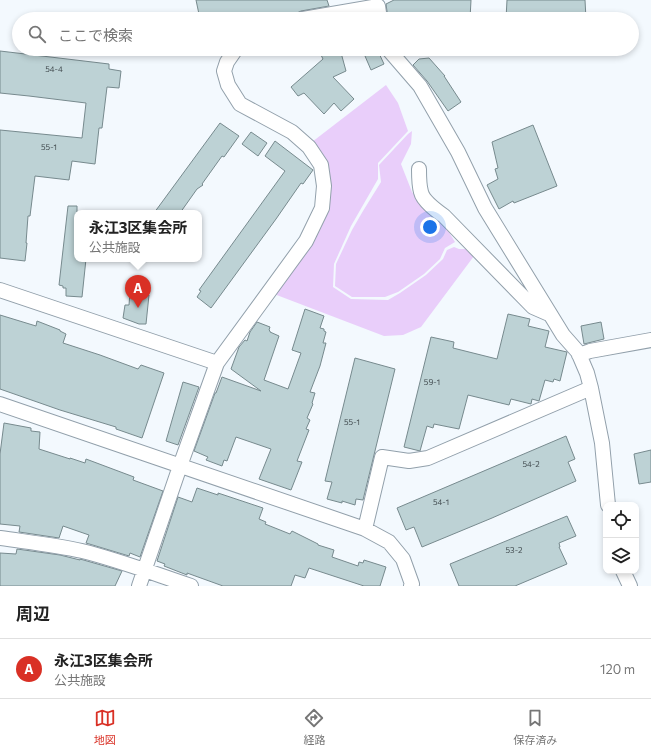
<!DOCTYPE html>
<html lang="ja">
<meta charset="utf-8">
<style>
:root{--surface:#fff;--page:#f2f2f2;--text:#222;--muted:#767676;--line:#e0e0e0;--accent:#d93025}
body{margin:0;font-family:Commissioner,"Noto Sans JP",sans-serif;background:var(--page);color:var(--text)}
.controls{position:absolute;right:12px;bottom:12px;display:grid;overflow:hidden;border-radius:8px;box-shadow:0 2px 6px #0003}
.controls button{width:36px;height:36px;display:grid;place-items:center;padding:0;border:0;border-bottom:1px solid var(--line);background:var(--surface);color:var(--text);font:20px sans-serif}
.you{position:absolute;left:430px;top:227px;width:14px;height:14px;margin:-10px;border:3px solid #fff;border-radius:50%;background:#1a73e8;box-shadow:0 0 0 6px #1a73e833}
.badge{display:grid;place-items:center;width:26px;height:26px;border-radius:50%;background:var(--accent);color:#fff;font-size:13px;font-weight:700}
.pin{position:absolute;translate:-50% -33px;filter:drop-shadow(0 1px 2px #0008)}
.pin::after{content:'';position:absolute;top:21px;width:14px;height:12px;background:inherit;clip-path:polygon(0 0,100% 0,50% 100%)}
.popup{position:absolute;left:74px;top:210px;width:128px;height:52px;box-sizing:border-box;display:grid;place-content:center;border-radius:8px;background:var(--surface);filter:drop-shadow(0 1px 3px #0005);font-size:13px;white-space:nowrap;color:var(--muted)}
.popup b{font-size:15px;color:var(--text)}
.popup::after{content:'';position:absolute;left:50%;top:100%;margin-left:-8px;border:8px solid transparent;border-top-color:var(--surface)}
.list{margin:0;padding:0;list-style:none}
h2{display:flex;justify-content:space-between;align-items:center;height:52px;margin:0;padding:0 16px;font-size:17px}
h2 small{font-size:13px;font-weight:400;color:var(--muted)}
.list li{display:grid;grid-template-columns:26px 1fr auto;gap:12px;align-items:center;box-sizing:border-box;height:60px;padding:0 16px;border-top:1px solid var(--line)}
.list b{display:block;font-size:15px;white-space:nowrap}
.list p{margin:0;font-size:13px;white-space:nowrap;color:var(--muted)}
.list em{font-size:13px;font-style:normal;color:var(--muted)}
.icon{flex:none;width:22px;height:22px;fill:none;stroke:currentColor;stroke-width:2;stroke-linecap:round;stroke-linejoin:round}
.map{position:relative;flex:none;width:651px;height:586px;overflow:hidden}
.search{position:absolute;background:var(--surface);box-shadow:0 2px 6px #0003;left:12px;right:12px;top:12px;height:44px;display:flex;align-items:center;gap:10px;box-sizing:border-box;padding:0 14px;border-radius:22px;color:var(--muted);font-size:15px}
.sheet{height:112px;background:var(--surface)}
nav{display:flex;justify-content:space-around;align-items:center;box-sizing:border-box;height:56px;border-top:1px solid var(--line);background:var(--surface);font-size:11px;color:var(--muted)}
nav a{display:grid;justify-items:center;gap:2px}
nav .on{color:var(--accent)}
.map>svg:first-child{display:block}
</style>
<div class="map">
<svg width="651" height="586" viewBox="0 0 651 586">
<rect width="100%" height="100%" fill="#f3f9fe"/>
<path fill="#e9cefa" d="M386,85L398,103L408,131L378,163V179L351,226L334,264L333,287L351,299L388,300L400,293L426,275L443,259L447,250L454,247L459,249H468L474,256L421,327L403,335L384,336L274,294L306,252L315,239L321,228L329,206L331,184L327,169L312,142Z
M412,131L411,144L401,164L412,192L423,207L444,224L455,242L445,248L440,259L424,274L398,292L385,297H352L335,286L336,264L352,230L363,211L381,182L379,165L408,134Z"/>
<path fill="#bdd2d5" stroke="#778a8e" d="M196,0H327L329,6L301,11L297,13L295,16V19H200Z
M394,0H471L470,19H388L386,4Z
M507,0H585L586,19H506Z
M318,49H340L346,71L333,77L354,99L341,111L334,103L324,114L304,93L298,96L291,87L323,59Z
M362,49H377L384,64L371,70Z
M0,51L109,64V69L121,71L119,88L107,87L102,128H99L95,164L72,161L69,180L35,176L30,216H28L26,243H27L25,261L0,258V130L82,138L86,103L29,96L0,93Z
M429,58L445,76H444L461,102L448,111L427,81L413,65L419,59Z
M220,123L239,136L224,157L222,156L202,184L203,185L197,189L180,213H154Z
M533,125L557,186L514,203L513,201L499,209L487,185L498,179L495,169L498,168L492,142Z
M251,132L267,143L258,156L242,144Z
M275,141L313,170L303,184L301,183L276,219L211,308L197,297L201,291L199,290L285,171L265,156Z
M68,206H77V259H86L82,297L66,296V288H63V286L59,285Z
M130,292L149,295L146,324H139L123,318L125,305H129Z
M305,309L324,316L320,328L324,329V331L326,332L323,343H326L320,366L310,392L315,393L312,403L313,404L307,418L310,420L306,429L309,430L297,461L302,462L291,490L259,479L271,449L236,437L227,461L224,460L222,466L206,460L208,457L194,451L215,393H216L222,377L261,391L231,369L239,347L245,340L247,341L250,332L257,322L270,327L269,330L270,331V332L279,336L264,380L288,389L301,353L292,350Z
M508,314L530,319L528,326L549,331L545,347L567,352L560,381L554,379L553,382L545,380L539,401L532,399L531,404L511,399L509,405L468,395L459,429L434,424L433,428L427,426L420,451L404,447L431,337L454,342L453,348L497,359Z
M0,315L36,326L37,321L60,330V331L66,334L63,343L100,355L138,369L141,365L164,373L142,438L116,429V427L60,410L0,389Z
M601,322L604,339L584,344L581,326Z
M355,358L395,369L363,500L356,499L355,505L342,501V503L327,499L332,482L325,481Z
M183,382L199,387L178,445L166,441Z
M4,423L31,428V431L40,432L39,449L70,459V458L85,463L86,459L134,477L133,480L163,491L140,557L130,553L129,556L86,543L89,535L63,526L59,538L19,532L20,526L0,524V454Z
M566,436L575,459L568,462L576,481L492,518L422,547L414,527L406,530L397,508Z
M651,450V482L639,484L634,454Z
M197,488L218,495V493L263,508L259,519L266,522L265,524L290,534L292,531L318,544V545L334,550L332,557L358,566L359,562L363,563L364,560L386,567L380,586H364L309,568L305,578L295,575L291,586H223L187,573V575L164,566L165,564L157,561L178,497L192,502Z
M567,516L576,536L559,543L560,547H559L567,564L515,586H459L450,564Z
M17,549L60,555L80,560V559L122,571L115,586H0V553L16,554Z"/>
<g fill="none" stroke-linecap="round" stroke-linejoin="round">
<defs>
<path id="minor" d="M303,19L378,6L380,19
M388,49L420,86L458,152L485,208L563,335L578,352L587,373L591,388
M419,169C419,177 419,185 421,192C423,201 437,211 444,216L533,307L549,314
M0,290L217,363
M579,355L590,351L651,340
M0,404L365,529L389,542L403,559L412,584L411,586
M365,529L382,457L409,461L428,458L591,388L602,443L608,505
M0,538C27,542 55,545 82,551C119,560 155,574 191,586
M623,571L630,586
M139,586L180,466L217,363L306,241L322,208L324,186L321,165L309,147L292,132L240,104L228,85L224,71L227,62L236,49"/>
</defs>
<use href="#minor" stroke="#92a0ab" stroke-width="16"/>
<use href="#minor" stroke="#fff" stroke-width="14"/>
</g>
<g text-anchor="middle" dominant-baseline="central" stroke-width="3.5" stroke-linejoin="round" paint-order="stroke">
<g font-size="8" fill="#414a4e">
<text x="54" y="69">54-4</text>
<text x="49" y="147">55-1</text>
<text x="432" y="382">59-1</text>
<text x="352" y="422">55-1</text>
<text x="531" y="464">54-2</text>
<text x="441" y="502">54-1</text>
<text x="514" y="550">53-2</text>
</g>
</g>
</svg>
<div class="controls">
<button><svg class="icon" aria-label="locate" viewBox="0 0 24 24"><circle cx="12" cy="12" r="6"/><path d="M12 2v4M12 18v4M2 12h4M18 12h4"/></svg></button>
<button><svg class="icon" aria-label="layers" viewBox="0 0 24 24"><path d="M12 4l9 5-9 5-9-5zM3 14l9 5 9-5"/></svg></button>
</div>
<div class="you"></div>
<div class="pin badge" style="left:138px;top:308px">A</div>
<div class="popup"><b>永江3区集会所</b>公共施設</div>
<div class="search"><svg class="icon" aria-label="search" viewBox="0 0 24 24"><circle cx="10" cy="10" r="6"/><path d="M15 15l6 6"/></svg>ここで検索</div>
</div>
<section class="sheet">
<h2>周辺<small></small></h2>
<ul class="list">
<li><span class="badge">A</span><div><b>永江3区集会所</b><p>公共施設</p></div><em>120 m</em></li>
</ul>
</section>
<nav>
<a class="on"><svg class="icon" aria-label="map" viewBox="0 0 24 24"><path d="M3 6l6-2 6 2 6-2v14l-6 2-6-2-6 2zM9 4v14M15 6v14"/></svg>地図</a>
<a><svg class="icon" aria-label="directions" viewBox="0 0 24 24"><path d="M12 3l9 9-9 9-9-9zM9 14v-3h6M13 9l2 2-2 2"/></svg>経路</a>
<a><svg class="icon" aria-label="saved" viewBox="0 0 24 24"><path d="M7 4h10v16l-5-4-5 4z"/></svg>保存済み</a>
</nav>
